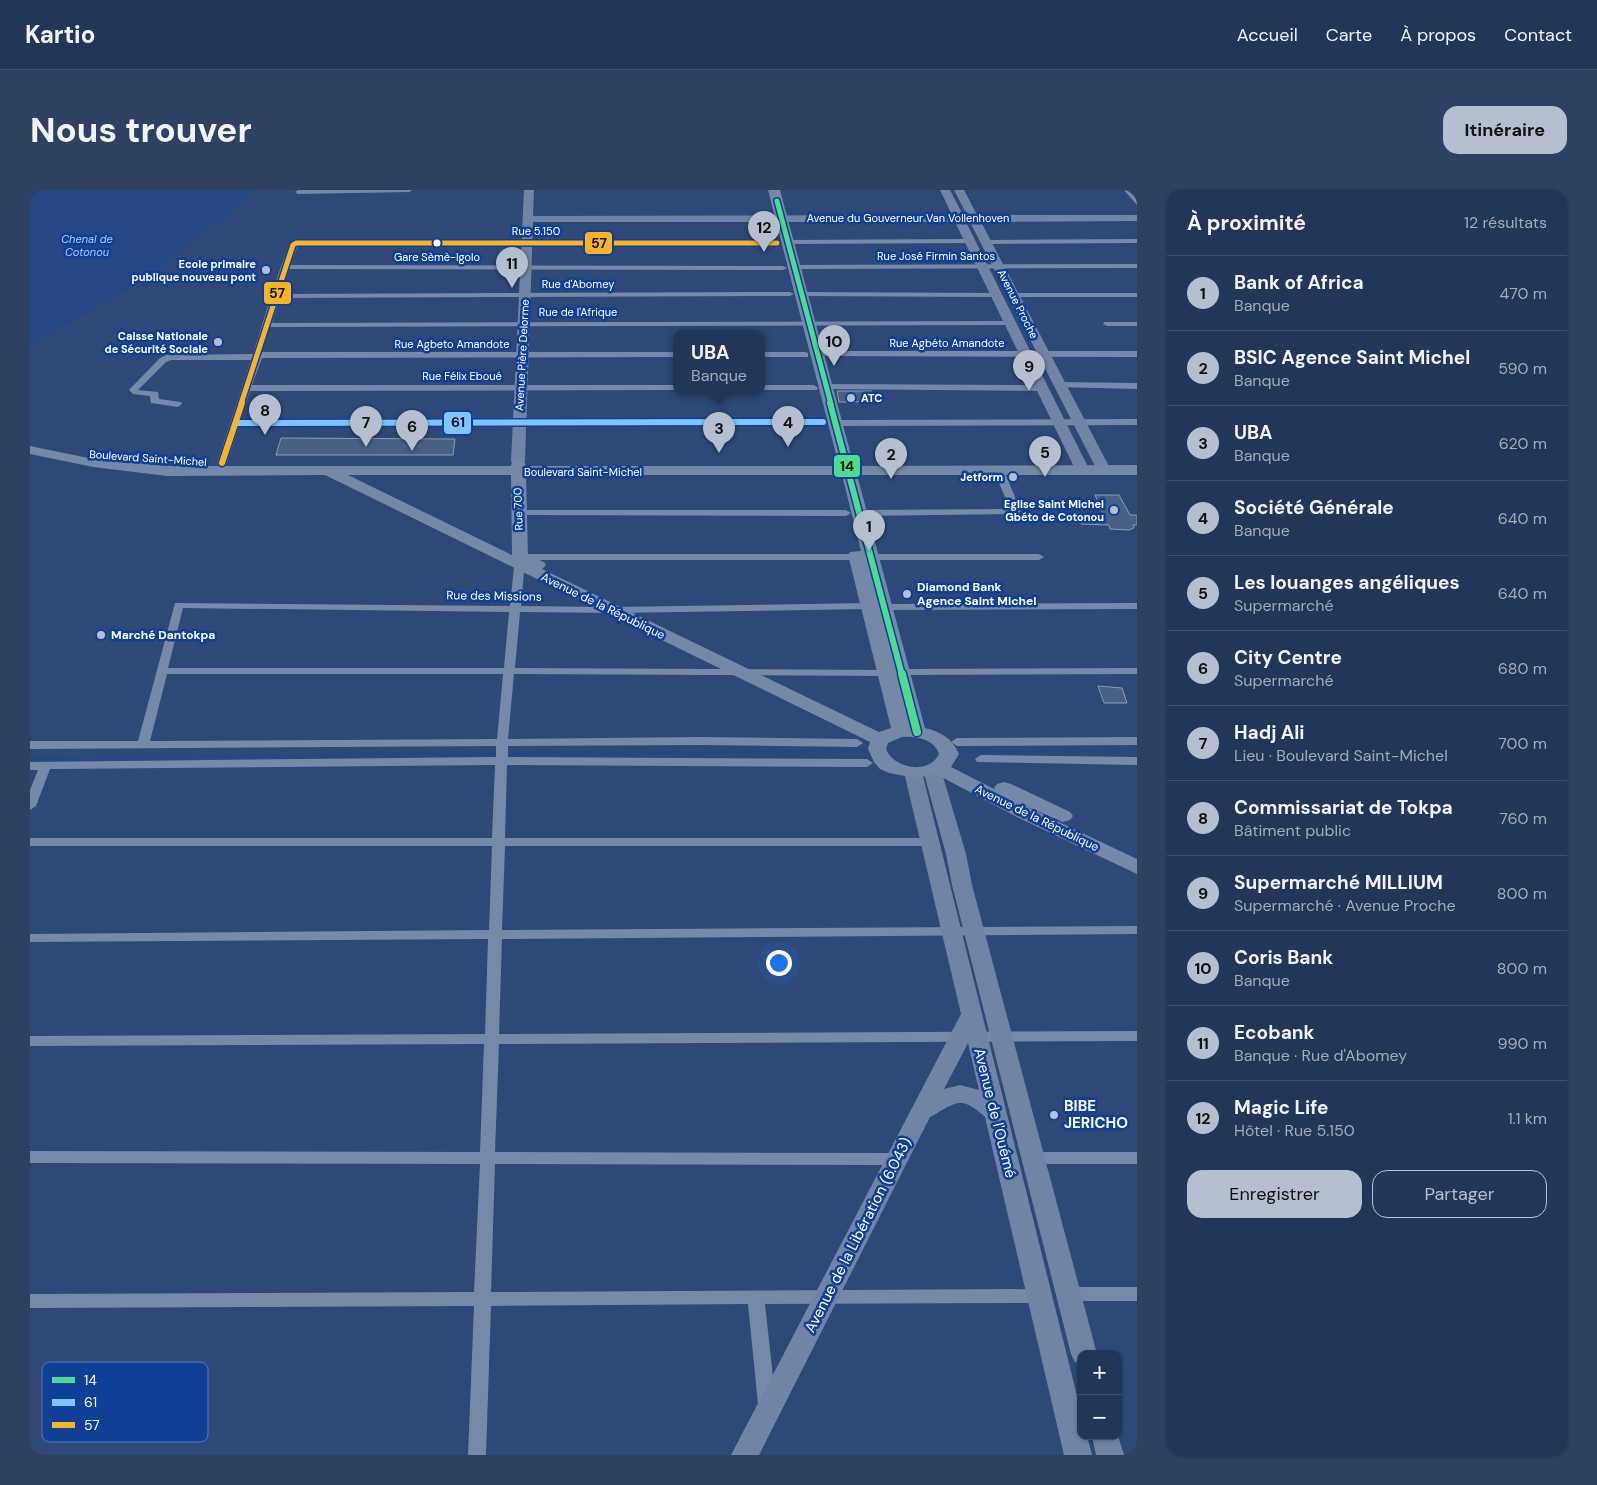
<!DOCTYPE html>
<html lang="fr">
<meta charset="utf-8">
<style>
:root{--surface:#223659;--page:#2e4162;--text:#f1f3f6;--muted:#a2abba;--line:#3f506f;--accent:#b6bfcf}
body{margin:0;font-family:"DM Sans",sans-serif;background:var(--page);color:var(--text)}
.controls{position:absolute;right:15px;bottom:15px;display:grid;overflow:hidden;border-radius:10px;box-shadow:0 1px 4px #0004}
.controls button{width:45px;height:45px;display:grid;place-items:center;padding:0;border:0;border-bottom:1px solid var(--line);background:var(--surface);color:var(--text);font:25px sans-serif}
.you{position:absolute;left:748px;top:772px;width:18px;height:18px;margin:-12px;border:4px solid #fff;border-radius:50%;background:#1a73e8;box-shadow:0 0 0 8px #1a73e833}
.badge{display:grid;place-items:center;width:32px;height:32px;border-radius:50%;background:var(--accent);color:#111;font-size:16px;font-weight:700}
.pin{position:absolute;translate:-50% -41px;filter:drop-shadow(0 1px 2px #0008)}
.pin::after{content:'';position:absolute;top:26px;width:18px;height:15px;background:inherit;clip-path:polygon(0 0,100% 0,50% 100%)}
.popup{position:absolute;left:643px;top:140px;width:92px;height:65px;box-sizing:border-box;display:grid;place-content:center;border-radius:10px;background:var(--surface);filter:drop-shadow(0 1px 4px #0005);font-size:16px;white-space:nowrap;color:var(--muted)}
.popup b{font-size:19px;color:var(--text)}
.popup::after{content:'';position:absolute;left:50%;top:100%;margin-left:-10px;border:10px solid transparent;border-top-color:var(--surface)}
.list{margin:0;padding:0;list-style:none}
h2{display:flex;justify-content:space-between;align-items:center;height:65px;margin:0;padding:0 20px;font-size:21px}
h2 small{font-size:16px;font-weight:400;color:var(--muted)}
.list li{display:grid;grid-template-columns:32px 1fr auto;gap:15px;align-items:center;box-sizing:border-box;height:75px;padding:0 20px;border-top:1px solid var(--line)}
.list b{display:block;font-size:19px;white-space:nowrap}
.list p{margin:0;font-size:16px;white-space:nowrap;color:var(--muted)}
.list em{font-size:16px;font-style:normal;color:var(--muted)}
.actions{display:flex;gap:10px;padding:15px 20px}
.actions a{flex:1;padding:11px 0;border:1px solid var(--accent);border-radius:15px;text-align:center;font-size:18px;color:var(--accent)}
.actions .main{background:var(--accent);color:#111}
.map{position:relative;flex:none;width:1107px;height:1265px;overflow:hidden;border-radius:15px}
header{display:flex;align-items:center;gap:30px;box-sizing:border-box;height:70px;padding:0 25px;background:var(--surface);border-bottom:1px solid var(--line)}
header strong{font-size:24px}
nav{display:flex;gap:28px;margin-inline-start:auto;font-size:18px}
.intro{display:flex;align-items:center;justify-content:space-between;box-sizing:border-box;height:120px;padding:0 30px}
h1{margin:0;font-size:35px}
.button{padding:12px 22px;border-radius:15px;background:var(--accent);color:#111;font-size:18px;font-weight:700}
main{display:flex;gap:30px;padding:0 30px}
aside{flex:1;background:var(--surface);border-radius:15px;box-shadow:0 1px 4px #0004}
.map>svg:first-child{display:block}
</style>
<header>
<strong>Kartio</strong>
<nav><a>Accueil</a><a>Carte</a><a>À propos</a><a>Contact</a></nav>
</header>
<div class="intro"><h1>Nous trouver</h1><a class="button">Itinéraire</a></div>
<main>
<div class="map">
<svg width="1107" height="1265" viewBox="0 0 1107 1265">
<rect width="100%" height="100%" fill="#2e4877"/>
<path fill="#244786" d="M0,0H226L205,16L198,27L165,47L158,55L122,85L0,156Z"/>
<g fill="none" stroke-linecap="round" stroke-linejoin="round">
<path stroke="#244786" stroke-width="3" d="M929,562L1107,561
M476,564L838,561
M0,568L469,564"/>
</g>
<path fill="#4a5f85" stroke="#8c9cb7" d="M807,201H842L828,212H809Z
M251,248L425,249L423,265H246Z
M1065,305H1089L1100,325H1107V335H1103L1104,338L1099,340L1080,339L1079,335L1051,334L1047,325L1074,326Z
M1068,496L1092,498L1097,513H1074Z"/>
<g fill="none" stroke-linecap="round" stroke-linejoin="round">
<path fill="#7789a9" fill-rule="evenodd" d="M268,0H382L379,2L268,4L265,2Z
M1094,0H1101L1107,8V15Z
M941,49H944V53L758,54L754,52L758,50Z
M1107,49V53L956,54L952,52L956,50Z
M263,51H750V55H268L260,75L753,76L757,78L753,80L259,79L251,104L760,102L764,104L760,106L250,108L242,133L981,131L985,133L981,135L240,137L232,162H646V167L232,168L222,195H646V200L220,201L210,230L793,229L797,232L793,235L209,236L197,273L195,275H189L187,273L221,170H141L136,172L108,200L128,202L129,209L151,212L152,214L148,217L121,213L120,206L103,204L99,200L130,168L136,165L223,164C229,147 254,58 263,51Z
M1107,74V78L764,79L760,77L764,75Z
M769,102L966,103L970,105L966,107L772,106H769Z
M981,103H1107V107H981Z
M1074,132H1107V136H1077L1073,134Z
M787,161H1107V167L784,166V162Z
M775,162L778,163V167H732V162Z
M1030,192L1107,193V199L1027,197V193Z
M796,194L1012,195L1016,198L1012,201L793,199V195Z
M784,195L788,198L787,200H732V195Z
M1107,229V235L806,236L801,233L806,230Z
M969,278L974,281L991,321L987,324L829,326L824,323L829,320L980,319L964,281Z
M488,320H816L821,323L816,326L485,325V321Z
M490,364H1009L1014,367L1009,370H495L491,416L582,417L839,413L844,416L839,419L582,423L490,422L485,478L856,480L862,483L856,486L484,484L478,549L670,547L827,549L833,553L827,557L670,555L478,556V567L837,569L843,573L837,577L477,575L475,648H899L905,652L899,656H475L472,740L1107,736V744L472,749L469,844L1107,841V851L469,854L465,962L867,963L872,965L875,969L872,973L867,975L465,974L461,1102L1010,1099L1016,1101L1018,1106L1016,1111L1010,1113L735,1114L746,1214L743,1219L737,1222L731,1219L728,1214L718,1114L461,1116L456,1265H438L444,1116L0,1118V1104L444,1102L450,974L0,973V961L450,962L454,854L0,856V846L455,844L458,749L0,752V744L459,740L462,656H0V648H462L465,575L20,579L6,616L0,620V600L8,580H0V572L466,567V556L0,559V551H108L145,413L480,416L485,367ZM153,418L479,422L474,478H138ZM137,484H473L467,549L120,551Z
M1107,413V419L854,420L849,417L854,414Z
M1107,478V484L871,485L865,482L871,479Z
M1107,547V555L927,556L921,552L927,548Z
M951,565L1107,567V575L947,572L945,569Z
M1003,962H1107V974H1003L998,972L995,968L998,964Z
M1038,1097H1107V1111H1038L1032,1109L1030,1104L1032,1099Z"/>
<path fill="#7284a6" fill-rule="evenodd" d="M494,0H504L503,26L922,25L910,0H920L933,25H937L924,0H934L947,25H1107V31L951,32L1081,280L1079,283H1069L1067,280L940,32H936L1060,281L1058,284H1048L1046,281L925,32H503L495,271L488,275L483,274L481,271Z
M902,575L908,576L911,580L936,664L942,695L1067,1164H1051V1174L1045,1172L1041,1164L922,695L916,664L893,580L896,576Z
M883,577L889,578L892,582L1051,1222V1246H1057L1062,1265H1034L955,927C930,904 926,913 900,927L729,1265H701L931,824L874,582L877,578ZM938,853L949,900L930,895L914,899Z
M1062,1246H1088L1094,1265H1066Z"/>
<path fill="#7588a7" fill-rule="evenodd" d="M738,0H750L824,276L1107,275V285H827L895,538C911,542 922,548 929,564L921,577L966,600L964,598L967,594L974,592L981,594L1040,622L1043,626L1040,630L1033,632L993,615L1107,669V684L987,627L906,584L886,588L859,583L850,579L844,572L838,559L840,552L295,285L137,286L63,277L0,264V256L63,269L137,276H481L483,268H493L496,276H809ZM318,285H481L482,365ZM496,285H812L831,361L820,362L818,365L861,538L849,542L512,379L516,375L514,372L498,365ZM872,547C886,546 904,549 909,564C899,585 864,579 856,559L858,553Z"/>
<defs>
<path id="bus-1-far2" d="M747,11L801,214"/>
<path id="bus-1-far1" d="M800,213L872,485"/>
<path id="bus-1" d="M872,484L887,542"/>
<path id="bus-2" d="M206,233L793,232"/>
<path id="bus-3-far1" d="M211,214L263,55L266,53H747"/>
<path id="bus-3" d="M192,273L212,213"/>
</defs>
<use href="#bus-1-far2" stroke="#0f4096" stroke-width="8"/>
<use href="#bus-1-far1" stroke="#0f4096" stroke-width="9"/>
<use href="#bus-1" stroke="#0f4096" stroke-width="11"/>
<use href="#bus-2" stroke="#0f4096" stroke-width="9"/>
<use href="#bus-3-far1" stroke="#0f4096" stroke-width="8"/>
<use href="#bus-3" stroke="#0f4096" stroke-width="9"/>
<use href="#bus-1-far2" stroke="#4ddb92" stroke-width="5"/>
<use href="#bus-1-far1" stroke="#4ddb92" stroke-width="6"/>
<use href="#bus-1" stroke="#4ddb92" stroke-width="8"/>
<use href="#bus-2" stroke="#80c4ff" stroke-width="6"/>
<use href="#bus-3-far1" stroke="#f9b426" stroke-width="5"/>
<use href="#bus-3" stroke="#f9b426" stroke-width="6"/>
</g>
<circle fill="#fff" stroke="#0f4096" stroke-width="2" cx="407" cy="53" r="4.5"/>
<g fill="#b6bfcf" stroke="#0f4096" stroke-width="2">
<circle cx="236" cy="80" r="5"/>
<circle cx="188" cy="152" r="5"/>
<circle cx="821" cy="208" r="5"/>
<circle cx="983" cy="287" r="5"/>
<circle cx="1084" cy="320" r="5"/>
<circle cx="877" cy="404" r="5"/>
<circle cx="71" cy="445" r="5"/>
<circle cx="1024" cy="925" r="5"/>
</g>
<g text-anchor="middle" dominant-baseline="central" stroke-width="5" stroke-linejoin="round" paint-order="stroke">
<g font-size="11" fill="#fff" stroke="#0f4096">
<text x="878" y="28">Avenue du Gouverneur Van Vollenhoven</text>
<text x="506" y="41">Rue 5.150</text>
<text x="906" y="66">Rue José Firmin Santos</text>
<text x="548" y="94">Rue d'Abomey</text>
<text transform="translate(988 114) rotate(63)">Avenue Proche</text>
<text x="548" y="122">Rue de l'Afrique</text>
<text x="917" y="153">Rue Agbéto Amandote</text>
<text x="422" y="154">Rue Agbeto Amandote</text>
<text transform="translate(492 165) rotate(-87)">Avenue Pière Delorme</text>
<text x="432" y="186">Rue Félix Eboué</text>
<text transform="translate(118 268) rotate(4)">Boulevard Saint-Michel</text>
<text x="553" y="282">Boulevard Saint-Michel</text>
<text transform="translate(488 319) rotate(-92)">Rue 700</text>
</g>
<g font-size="11" font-style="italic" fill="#aac9fb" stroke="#0f4096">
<text x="57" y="49">Chenal de<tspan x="57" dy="13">Cotonou</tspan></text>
</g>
<g font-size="11" fill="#fff" stroke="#0f4096">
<text x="407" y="67">Gare Sèmè-Igolo</text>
</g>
<g font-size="11" font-weight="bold" fill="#fff" stroke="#0f4096" text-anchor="end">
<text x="226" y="74">Ecole primaire<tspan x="226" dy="13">publique nouveau pont</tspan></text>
<text x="178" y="146">Caisse Nationale<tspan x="178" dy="13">de Sécurité Sociale</tspan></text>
<text x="831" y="208" text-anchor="start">ATC</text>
<text x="973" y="287">Jetform</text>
<text x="1074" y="314">Eglise Saint Michel<tspan x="1074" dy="13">Gbéto de Cotonou</tspan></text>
</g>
<g font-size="12" font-weight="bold" fill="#fff" stroke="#0f4096" text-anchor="start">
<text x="887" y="397">Diamond Bank<tspan x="887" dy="14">Agence Saint Michel</tspan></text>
<text x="81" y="445">Marché Dantokpa</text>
</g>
<g font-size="12" fill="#fff" stroke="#0f4096">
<text transform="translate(464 406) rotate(1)">Rue des Missions</text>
<text transform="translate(573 416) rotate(26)">Avenue de la République</text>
<text transform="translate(1007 628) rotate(26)">Avenue de la République</text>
</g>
<g font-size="15" font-weight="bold" fill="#fff" stroke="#0f4096" text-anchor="start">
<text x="1034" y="916">BIBE<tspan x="1034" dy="17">JERICHO</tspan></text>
</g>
<g font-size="15" fill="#fff" stroke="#0f4096">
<text transform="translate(965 923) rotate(76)">Avenue de l'Ouémé</text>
<text transform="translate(828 1045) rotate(-63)">Avenue de la Libération (6.043)</text>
</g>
</g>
<rect x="12" y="1172" width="166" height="80" rx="8" fill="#0f4096" stroke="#5779b6" stroke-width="1"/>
<rect x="22" y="1187" width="23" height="6" fill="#4ddb92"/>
<rect x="22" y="1209" width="23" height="7" fill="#80c4ff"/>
<rect x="22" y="1232" width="23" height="6" fill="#f9b426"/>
<g font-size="14" fill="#fff">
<text x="54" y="1195">14</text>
<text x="54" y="1217">61</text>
<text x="54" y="1240">57</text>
</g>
<g stroke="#0f4096" stroke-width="2">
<rect x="554" y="41" width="29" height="24" rx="5" fill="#f9b426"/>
<rect x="233" y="91" width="29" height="24" rx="5" fill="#f9b426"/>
<rect x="413" y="221" width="29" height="24" rx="5" fill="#80c4ff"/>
<rect x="803" y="264" width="28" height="24" rx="5" fill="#4ddb92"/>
</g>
<g font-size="14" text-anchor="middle" font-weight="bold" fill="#111">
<text x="569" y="58">57</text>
<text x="247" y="108">57</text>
<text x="428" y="237">61</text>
<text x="817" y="281">14</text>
</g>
</svg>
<div class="controls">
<button>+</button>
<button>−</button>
</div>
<div class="you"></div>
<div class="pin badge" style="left:839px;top:361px">1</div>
<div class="pin badge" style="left:861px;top:289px">2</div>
<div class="pin badge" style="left:689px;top:263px">3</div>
<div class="popup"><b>UBA</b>Banque</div>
<div class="pin badge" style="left:758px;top:257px">4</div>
<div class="pin badge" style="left:1015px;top:287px">5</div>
<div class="pin badge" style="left:382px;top:261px">6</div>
<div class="pin badge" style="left:336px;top:257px">7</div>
<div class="pin badge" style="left:235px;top:245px">8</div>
<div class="pin badge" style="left:999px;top:201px">9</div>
<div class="pin badge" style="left:804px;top:176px">10</div>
<div class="pin badge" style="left:482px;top:98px">11</div>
<div class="pin badge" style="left:734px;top:62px">12</div>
</div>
<aside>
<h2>À proximité<small>12 résultats</small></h2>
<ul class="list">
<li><span class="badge">1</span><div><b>Bank of Africa</b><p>Banque</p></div><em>470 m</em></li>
<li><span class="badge">2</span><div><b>BSIC Agence Saint Michel</b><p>Banque</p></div><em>590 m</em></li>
<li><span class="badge">3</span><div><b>UBA</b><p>Banque</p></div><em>620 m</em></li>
<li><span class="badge">4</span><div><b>Société Générale</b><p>Banque</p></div><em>640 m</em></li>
<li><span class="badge">5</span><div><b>Les louanges angéliques</b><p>Supermarché</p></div><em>640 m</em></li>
<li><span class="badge">6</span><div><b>City Centre</b><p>Supermarché</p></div><em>680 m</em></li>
<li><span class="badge">7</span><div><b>Hadj Ali</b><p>Lieu · Boulevard Saint-Michel</p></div><em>700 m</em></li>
<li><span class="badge">8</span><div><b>Commissariat de Tokpa</b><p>Bâtiment public</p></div><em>760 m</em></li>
<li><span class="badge">9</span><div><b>Supermarché MILLIUM</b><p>Supermarché · Avenue Proche</p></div><em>800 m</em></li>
<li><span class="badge">10</span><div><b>Coris Bank</b><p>Banque</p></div><em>800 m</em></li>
<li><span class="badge">11</span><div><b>Ecobank</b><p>Banque · Rue d'Abomey</p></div><em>990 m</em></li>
<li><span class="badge">12</span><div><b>Magic Life</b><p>Hôtel · Rue 5.150</p></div><em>1.1 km</em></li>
</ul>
<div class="actions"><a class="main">Enregistrer</a><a>Partager</a></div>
</aside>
</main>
